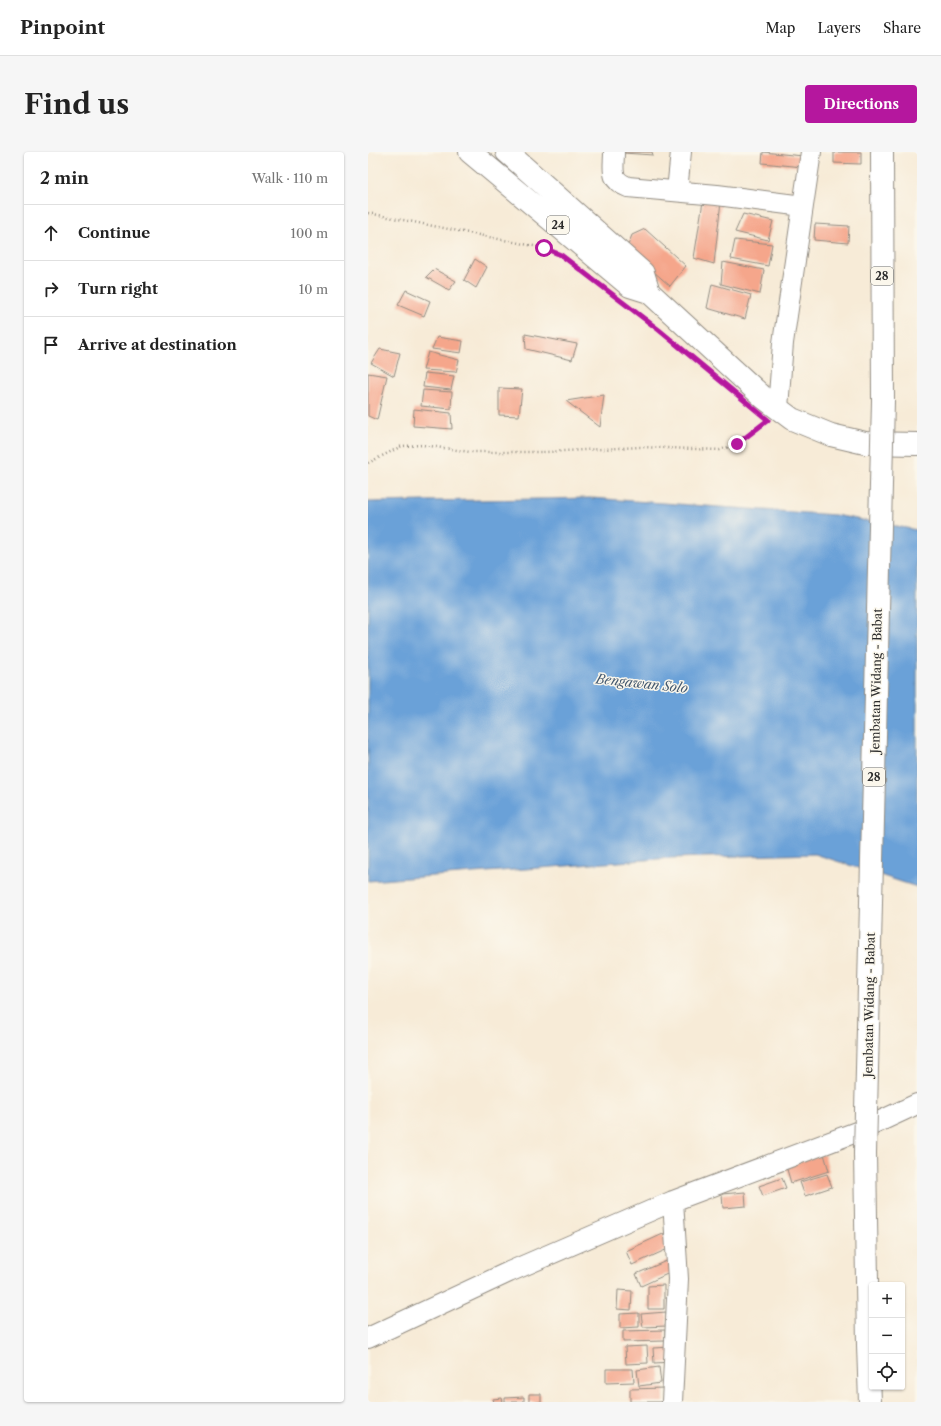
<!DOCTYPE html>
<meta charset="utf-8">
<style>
:root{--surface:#fff;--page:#f6f6f6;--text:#222;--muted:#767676;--line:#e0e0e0;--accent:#b5179e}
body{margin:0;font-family:"Libre Caslon Text",serif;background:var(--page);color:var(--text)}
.controls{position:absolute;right:12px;bottom:12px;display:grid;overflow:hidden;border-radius:4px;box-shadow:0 1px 3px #0004}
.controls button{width:36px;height:36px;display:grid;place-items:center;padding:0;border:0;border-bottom:1px solid var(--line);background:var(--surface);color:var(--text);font:20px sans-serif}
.stop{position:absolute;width:12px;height:12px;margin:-9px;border:3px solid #b5179e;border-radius:50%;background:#fff}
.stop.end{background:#b5179e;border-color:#fff;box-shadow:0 1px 4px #0008}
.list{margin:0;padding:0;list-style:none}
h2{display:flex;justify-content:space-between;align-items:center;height:52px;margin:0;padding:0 16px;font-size:17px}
h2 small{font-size:13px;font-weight:400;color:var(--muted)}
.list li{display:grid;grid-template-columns:26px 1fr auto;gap:12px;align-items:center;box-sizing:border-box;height:56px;padding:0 16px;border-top:1px solid var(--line)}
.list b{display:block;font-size:15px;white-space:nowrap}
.list em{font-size:13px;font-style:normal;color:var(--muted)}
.icon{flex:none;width:22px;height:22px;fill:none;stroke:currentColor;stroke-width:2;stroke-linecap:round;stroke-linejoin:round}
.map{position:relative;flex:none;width:549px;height:1250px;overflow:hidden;border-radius:4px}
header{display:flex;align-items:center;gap:24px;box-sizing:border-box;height:56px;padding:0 20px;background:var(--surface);border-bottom:1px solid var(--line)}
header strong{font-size:19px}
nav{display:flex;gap:22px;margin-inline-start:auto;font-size:14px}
.intro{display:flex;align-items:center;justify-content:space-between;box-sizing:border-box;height:96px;padding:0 24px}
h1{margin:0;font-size:28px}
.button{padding:10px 18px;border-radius:4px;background:var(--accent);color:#fff;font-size:14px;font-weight:700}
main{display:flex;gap:24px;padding:0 24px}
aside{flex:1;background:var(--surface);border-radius:4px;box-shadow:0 1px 3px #0004}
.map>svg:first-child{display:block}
</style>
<header>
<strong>Pinpoint</strong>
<nav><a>Map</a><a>Layers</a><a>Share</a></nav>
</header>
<div class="intro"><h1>Find us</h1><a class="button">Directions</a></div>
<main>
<aside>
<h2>2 min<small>Walk · 110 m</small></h2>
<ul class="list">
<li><svg class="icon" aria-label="ahead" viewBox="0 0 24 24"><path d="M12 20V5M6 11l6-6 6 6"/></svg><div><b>Continue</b></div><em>100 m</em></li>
<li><svg class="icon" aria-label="right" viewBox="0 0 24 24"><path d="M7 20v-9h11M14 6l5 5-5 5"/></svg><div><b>Turn right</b></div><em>10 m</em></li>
<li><svg class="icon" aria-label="arrive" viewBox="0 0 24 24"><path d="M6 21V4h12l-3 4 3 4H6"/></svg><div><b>Arrive at destination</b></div></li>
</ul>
</aside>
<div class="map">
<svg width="549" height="1250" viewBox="0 0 549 1250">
<rect width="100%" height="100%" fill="#fbf7ec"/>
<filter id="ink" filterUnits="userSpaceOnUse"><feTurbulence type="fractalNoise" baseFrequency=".025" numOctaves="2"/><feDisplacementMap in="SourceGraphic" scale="8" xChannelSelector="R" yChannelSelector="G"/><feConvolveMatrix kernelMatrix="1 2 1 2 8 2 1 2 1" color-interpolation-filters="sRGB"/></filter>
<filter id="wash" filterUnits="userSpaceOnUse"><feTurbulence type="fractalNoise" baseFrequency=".012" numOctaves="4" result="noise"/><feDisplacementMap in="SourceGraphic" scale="16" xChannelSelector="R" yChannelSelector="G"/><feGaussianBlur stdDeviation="0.9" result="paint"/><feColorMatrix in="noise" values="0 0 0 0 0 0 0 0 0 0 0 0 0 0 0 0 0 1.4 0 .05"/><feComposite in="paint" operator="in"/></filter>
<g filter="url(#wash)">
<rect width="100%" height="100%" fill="#f7ebd7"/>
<path fill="#6ba1d8" stroke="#4b6682" d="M223,346L467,363L549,378V735L447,702L303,706L0,729V350Z"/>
<g id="blocks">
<path fill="#f5a68b" d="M255,0H284L285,3L255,1Z
M395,0L435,4L434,15L394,11Z
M466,0H493V12L466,11Z
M336,43L353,49L346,112L326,106Z
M375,62L405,69L400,88L367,80Z
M447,72L481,74L480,91L446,88Z
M277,77L318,114L302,134L259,96L264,83Z
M367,88L404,92L400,114L363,107Z
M107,107L119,115L108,136L96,128Z
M355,110L396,118L392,142L353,132Z
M66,117L88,129L81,138L58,125Z
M344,132L383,143L377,167L339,156Z
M38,138L62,149L56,164L30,153Z
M157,182L209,192L204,208L158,197Z
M69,185L95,189L93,201L64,197Z
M12,197L32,201L26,224L3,211Z
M60,200L91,208L88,220L55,218Z
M0,221L19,224L9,268L0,264Z
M57,221L86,224L83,238L55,235Z
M131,236L154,237L151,264L131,263Z
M55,238L84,240L83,257L53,254Z
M236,243L232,275L198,249Z
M46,257L83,261L84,277L45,274Z
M456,1002L461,1019L423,1031L418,1014Z
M459,1022L464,1035L437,1044L432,1030Z
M414,1026L418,1036L395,1044L391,1034Z
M377,1040L378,1054L355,1056L354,1042Z
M295,1082L302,1096L264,1113L258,1099Z
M303,1107L308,1118L273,1134L268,1122Z
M296,1133V1157H280V1134Z
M250,1138L264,1139L263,1158L249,1157Z
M298,1160L299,1174L275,1175L273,1162Z
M271,1161V1175L252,1176V1162Z
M297,1178V1189L255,1190V1179Z
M279,1194L280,1211L258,1212L257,1195Z
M304,1195L305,1210L286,1211L285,1196Z
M291,1215L293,1231L271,1234L269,1218Z
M238,1217H265L266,1230L238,1231Z
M296,1236V1250H262V1237Z
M161,1242H173V1250H161Z
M156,1245V1250H137V1246Z
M134,1246L135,1250H126L125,1247Z"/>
</g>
</g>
<g filter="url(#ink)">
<use href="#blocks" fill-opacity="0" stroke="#918b81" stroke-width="1"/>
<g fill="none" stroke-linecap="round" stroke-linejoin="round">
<defs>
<path id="street" d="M246,0C246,17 241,28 260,35L349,43L435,54L415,191L410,256
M309,39L313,0
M435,54L443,0
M0,1186L141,1120L305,1049L491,979L549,952
M304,1250L310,1127L305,1049"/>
<path id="highway" d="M102,0L262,134L281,140L396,246L424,267L463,283L497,291L549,292
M139,0L275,121L281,140
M514,0L515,249
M497,1001L500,1193L502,1250"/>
</defs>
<use href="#street" stroke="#918b81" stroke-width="22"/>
<use href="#highway" stroke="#918b81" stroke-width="24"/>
<path stroke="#918b81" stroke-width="2.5" stroke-dasharray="1 3" stroke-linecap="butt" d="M0,61L176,96L191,102
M264,157L282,171
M0,311L34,294L55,293L102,300H178L272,295L352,298L369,292L397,271"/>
<use href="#street" stroke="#fff" stroke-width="20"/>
<use href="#highway" stroke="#fff" stroke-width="22"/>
<defs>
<path id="highway-bridge" d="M497,1001L515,249"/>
</defs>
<use href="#highway-bridge" stroke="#918b81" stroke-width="24" stroke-linecap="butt"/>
<use href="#highway-bridge" stroke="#fff" stroke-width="22"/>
</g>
</g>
<g fill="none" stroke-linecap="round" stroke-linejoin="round" filter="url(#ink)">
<path stroke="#b5179e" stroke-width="5" d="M176,96L193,103L291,178L400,268L369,292"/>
</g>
<g text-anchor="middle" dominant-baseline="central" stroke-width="3" stroke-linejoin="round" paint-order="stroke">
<g fill="#fbf7ec" stroke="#696865" stroke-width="1">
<rect x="179" y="64" width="22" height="18" rx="3"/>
<rect x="503" y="115" width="22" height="18" rx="3"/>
<rect x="495" y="616" width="22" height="18" rx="3"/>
</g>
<g font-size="11" font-weight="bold" fill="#2b2b2b">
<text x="190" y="73">24</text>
<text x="514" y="124">28</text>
<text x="506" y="625">28</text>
</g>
<g font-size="12" fill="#2b2b2b" stroke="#fbf7ec">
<text transform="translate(508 529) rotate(-89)">Jembatan Widang - Babat</text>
<text transform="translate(501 853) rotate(-89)">Jembatan Widang - Babat</text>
</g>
<g font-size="13" font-style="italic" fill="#455a70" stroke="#fbf7ec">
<text transform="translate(274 531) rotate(6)">Bengawan Solo</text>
</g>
</g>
</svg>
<div class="controls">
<button>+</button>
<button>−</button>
<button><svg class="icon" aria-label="locate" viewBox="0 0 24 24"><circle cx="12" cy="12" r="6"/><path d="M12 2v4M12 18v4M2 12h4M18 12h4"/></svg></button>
</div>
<div class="stop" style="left:176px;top:96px"></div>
<div class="stop end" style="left:369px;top:292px"></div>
</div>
</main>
